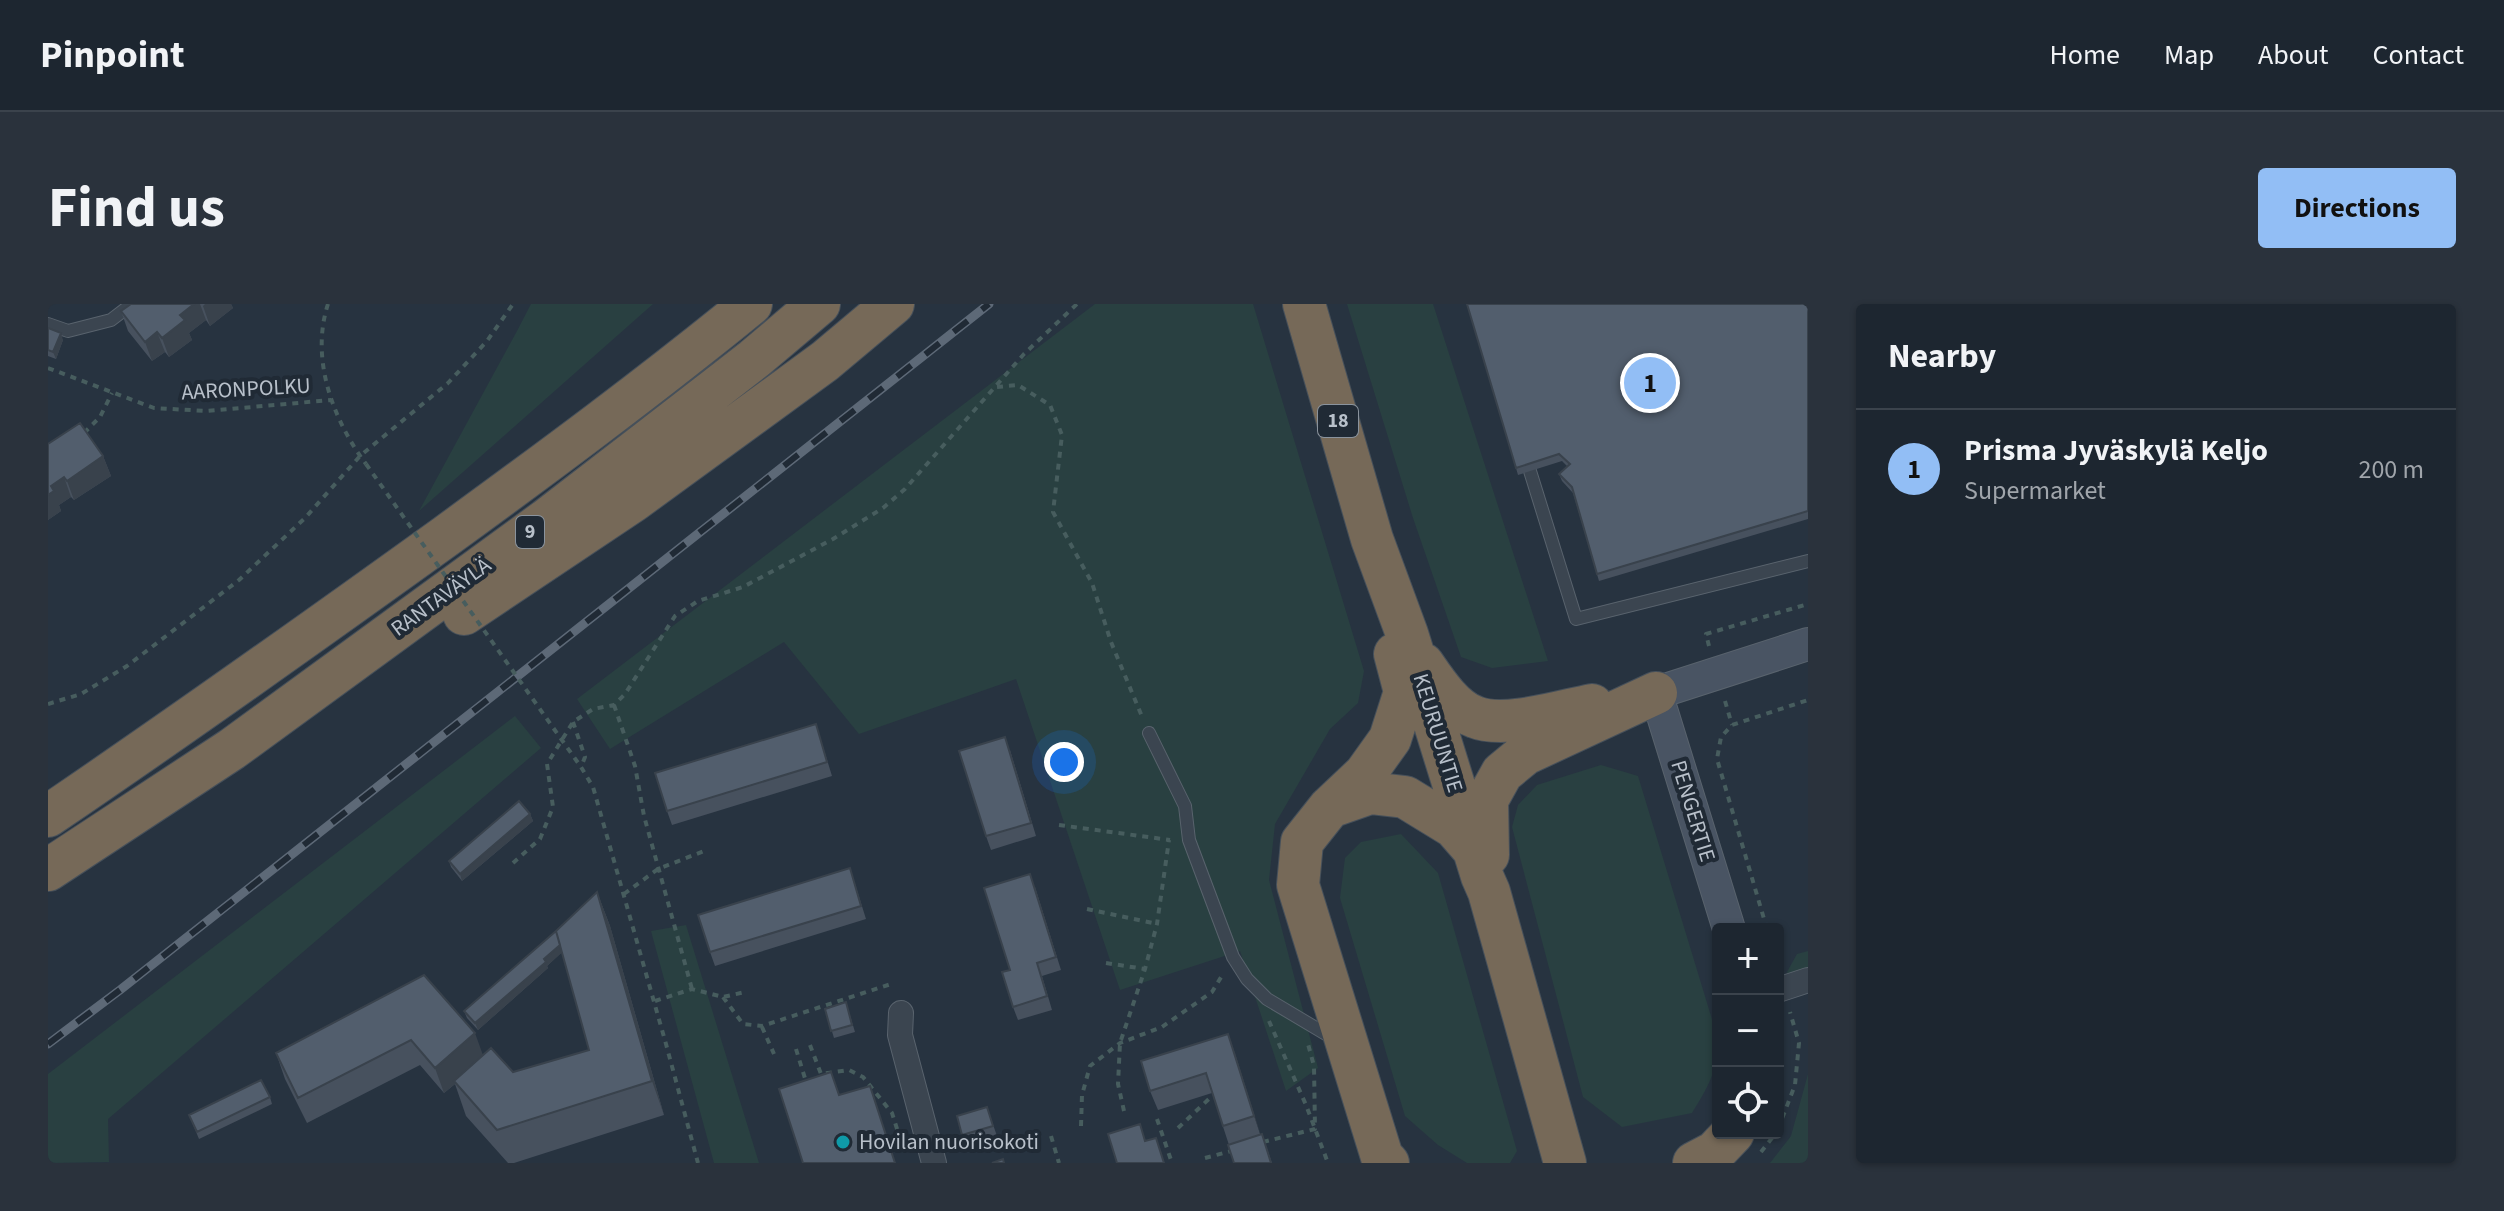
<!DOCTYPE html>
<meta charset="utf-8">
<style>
:root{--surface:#1d2630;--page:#2a323c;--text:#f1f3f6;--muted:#a0a5ab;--line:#3b434c;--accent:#92bef5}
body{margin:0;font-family:"Source Sans 3",sans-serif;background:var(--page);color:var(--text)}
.controls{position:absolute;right:24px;bottom:24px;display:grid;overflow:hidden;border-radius:8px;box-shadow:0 2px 6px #0004}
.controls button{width:72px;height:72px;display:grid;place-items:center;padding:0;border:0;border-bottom:2px solid var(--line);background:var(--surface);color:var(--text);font:40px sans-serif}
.you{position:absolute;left:1016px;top:458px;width:28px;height:28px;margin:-20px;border:6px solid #fff;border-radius:50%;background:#1a73e8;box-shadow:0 0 0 12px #1a73e833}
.badge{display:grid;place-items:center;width:52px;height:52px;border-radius:50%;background:var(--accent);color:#111;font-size:26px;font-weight:700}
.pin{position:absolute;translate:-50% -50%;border:4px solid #fff;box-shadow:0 2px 8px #0006}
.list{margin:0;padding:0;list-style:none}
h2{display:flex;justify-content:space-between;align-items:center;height:104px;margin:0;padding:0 32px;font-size:34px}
h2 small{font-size:26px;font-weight:400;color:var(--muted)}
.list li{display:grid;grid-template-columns:52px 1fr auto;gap:24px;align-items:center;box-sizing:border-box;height:120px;padding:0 32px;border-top:2px solid var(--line)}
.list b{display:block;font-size:30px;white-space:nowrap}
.list p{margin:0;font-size:26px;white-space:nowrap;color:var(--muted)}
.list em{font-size:26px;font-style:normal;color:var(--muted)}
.icon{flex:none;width:44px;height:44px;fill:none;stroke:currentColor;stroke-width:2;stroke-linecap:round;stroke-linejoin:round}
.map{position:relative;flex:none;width:1760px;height:859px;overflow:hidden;border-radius:8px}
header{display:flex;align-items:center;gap:48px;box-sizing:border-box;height:112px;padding:0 40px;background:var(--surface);border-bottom:2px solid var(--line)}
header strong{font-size:38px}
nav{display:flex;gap:44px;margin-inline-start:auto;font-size:28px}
.intro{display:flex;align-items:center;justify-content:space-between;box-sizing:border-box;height:192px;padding:0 48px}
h1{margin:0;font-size:56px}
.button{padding:20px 36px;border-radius:8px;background:var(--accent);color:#111;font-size:28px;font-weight:700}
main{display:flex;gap:48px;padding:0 48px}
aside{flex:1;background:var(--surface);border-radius:8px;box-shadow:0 2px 6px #0004}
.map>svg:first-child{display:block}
</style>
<header>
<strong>Pinpoint</strong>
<nav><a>Home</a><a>Map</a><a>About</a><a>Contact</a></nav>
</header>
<div class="intro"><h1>Find us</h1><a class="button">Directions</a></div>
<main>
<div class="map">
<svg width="1760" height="859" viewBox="0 0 1760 859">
<rect width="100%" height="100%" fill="#273340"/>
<path fill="#294041" d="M483,0H605L371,207L469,27Z
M1047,0H1205L1316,367L1310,399L1282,425L1227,520L1221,576L1270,764L1238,787L1192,647L1072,686L968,375L811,430L736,338L562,445L529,395Z
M1299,0H1385L1500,357L1444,364L1413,353L1365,214Z
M467,412L493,444L60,815L61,858L0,859V770Z
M1553,461L1590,472L1670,735C1670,767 1660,783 1644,809L1574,823L1535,793L1464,523L1470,501L1489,481Z
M1353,530L1390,569L1469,847L1462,859H1419L1390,841L1357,812L1292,594L1297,554L1313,538Z
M638,621L711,859H666L603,627Z
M1760,647V668L1741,674L1739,668L1749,650Z
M1760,770V859H1722L1743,832Z"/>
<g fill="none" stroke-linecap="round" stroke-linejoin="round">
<defs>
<path id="lane" d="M0,20L20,27L63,16L84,0
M1482,167L1528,315L1760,257
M1101,429L1137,502L1141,536L1185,653L1199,675L1219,695L1288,736"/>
<path id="street" d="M1730,686L1760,676
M853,709L852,731L886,859"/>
<path id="secondary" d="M1681,625L1608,389L1760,340"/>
<path id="highway" d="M1256,0L1324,235L1359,330L1434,572L1441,588L1517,859
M416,310L585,197L777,57L845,0
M1375,360C1388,379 1405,405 1427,413C1456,425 1513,407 1544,401
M1282,503L1322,489L1357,493L1406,523L1426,546
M0,512C134,421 266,327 398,232C501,157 604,81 703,0
M1440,551L1439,496L1454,469L1477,450L1608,389
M0,566L184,445L498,216L706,55L771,0
M1340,859L1334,853L1250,581L1254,538L1281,504L1317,470L1342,435L1357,388L1347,350
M1646,859L1667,848L1685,829"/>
</defs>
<use href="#lane" stroke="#59636d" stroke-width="14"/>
<use href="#street" stroke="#59636d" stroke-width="26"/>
<use href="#secondary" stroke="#59636d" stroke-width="34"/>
<use href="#highway" stroke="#46505a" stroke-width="44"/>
<path stroke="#475d5e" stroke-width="4" stroke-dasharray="6 6" stroke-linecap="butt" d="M280,0C262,55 285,116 318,160
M0,64L106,104L159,107L283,96
M949,83L970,81L1002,101L1014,131L1005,208L1044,279L1063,338L1095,415
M36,129L52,113L64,89
M1661,342L1658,330L1760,300
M1677,397L1684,421
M0,400L33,390L79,362L191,276L257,214L312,152L400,79L439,37L465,0
M566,401L587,462L596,512L644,685
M525,418L537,453L533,463L545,483L618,740L650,859
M1011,521L1122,536
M465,559L492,535L505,503L499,460L525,418L545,405L566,401L577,390L627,312L650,297L695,283L785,235L835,204L857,185L976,50L1029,0
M576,590L610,565L656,547
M1039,605L1109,620
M1719,625L1669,455L1673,433L1684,421L1760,396
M1058,659L1097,665
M675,693L695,720L714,722L843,680
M607,697L644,685L675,693L697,688
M1221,717L1258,801L1280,859
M714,723L726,750
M762,741L773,770L801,766L815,773L844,809L858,853
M748,745L759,781
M1076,807L1070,780L1072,739L1097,665L1109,620L1121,536
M1109,815L1124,859
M1033,822L1034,791L1042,762L1072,739L1114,723L1164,688L1175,670
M1130,824L1163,793
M1730,825L1747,781L1751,739L1742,708
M1003,832L1011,859
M1215,838L1267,825L1266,762L1260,740
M1713,848L1728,829
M1157,854L1187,846"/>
<use href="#lane" stroke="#3b4550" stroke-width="12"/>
<use href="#street" stroke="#3b4550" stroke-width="24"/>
<use href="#secondary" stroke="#495463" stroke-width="32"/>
<use href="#highway" stroke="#766958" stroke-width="42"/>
<defs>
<path id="rail" d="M0,740L72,686L941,0"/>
</defs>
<use href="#rail" stroke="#5d6977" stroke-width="9"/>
<use href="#rail" stroke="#202a35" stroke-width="6" stroke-dasharray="18" stroke-linecap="butt"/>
<path stroke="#475d5e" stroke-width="4" stroke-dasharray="6 6" stroke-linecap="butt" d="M318,160L533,463"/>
</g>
<path fill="#47515e" d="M83,0H183L185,4L162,22L158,16L141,29L144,36L121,53L117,48L104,57L80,27L73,7Z
M1760,0V215L1551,277L1525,189L1514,177L1511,170L1519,162L1514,157L1470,171L1468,164Z
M0,24L15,36L8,55L0,52Z
M0,140L55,152L63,172L26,196L23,193L11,201L13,207L0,216Z
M772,433L784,472L624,521L619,507Z
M962,446L988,532L943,546L938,532Z
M482,510L485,517L414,577L403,563L401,557Z
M802,564L818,615L667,662L662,648Z
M987,583L1013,666L994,672L1004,706L970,716L965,703L962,666Z
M549,588L562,622L616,811L466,859H460L418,812L407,780L396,789L372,761L259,819L237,775L228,749L376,671L435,751L465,768L541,746L514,648L499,662L500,664L430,726L419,714L416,707L508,627Z
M798,698L807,728L786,734L777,705Z
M1180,730L1212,830H1214L1224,859H1186L1181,841L1164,789L1110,806L1102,787Z
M222,793L224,800L151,835L141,811Z
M939,803L950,835L919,844L914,831Z"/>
<path fill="#39424c" d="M146,0H152L158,16L141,29L144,36L121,53L114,34L132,11Z
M157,0H183L185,4L162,22L155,2Z
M109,28L117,48L104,57L97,38Z
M13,29L15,36L8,55L5,48Z
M55,152L63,172L26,196L19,177Z
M16,173L23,193L11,201L13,207L0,216V191L3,182Z
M482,510L485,517L414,577L412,570Z
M549,588L562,622L616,811L604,777Z
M517,636L520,643L499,662L500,664L430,726L427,719Z
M427,729L436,754L406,777L407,780L396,789L387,764Z
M1180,730L1187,749L1213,832L1206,812Z"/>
<path fill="#525e6d" stroke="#39424c" stroke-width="2" d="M83,0H146L132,11L137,16L114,34L109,28L97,38L73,7Z
M1419,0H1760V207L1549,270L1524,183L1511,170L1522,160L1511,150L1468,164Z
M0,24L13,29L5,48L0,46Z
M32,119L55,152L19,177L16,173L3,182L6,187L0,191V140Z
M768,420L779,458L619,507L607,469Z
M957,433L983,519L938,532L911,447Z
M471,497L482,510L412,570L401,557Z
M802,564L813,602L662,648L650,611Z
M982,570L1008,653L989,659L999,692L965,703L954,668L962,666L936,584Z
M549,588L604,777L449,826L406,777L443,744L465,768L541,746L508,627Z
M508,627L512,641L496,655L498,658L427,719L416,707Z
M376,671L427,729L387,764L363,736L250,794L228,749Z
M798,698L804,721L783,727L777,705Z
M1180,730L1206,812L1175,822L1158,769L1102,787L1093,757Z
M783,768L791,791L822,782L847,859H755L731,785Z
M213,776L222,793L149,828L141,811Z
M939,803L945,822L914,831L909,812Z
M1092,820L1097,837L1108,834L1116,859H1069L1060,830Z
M1214,830L1223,859H1186L1180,841Z
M955,855L956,859H944Z"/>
<circle fill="#0f9aa8" stroke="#202a35" stroke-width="3" cx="795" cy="838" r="8"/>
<g text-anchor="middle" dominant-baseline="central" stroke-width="8" stroke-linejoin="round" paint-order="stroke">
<g fill="#202a35" stroke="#8a939d" stroke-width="2">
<rect x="1270" y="101" width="40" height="32" rx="6"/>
<rect x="468" y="212" width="28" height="32" rx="6"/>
</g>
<g font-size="20" font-weight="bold" fill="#b8c0ca">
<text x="1290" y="117">18</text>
<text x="482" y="228">9</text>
</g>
<g font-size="22" fill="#b8c0ca" stroke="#202a35">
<text transform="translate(198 85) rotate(-3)">AARONPOLKU</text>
<text transform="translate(393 293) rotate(-36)">RANTAVÄYLÄ</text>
<text transform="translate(1390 429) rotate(73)">KEURUUNTIE</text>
<text transform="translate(1645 507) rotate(73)">PENGERTIE</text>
</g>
<g font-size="22" fill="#b8c0ca" stroke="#202a35" text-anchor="start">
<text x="811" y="838">Hovilan nuorisokoti</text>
</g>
</g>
</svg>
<div class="controls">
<button>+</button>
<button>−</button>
<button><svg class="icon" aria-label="locate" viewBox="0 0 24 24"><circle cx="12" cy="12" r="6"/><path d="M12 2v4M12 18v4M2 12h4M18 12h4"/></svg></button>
</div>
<div class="you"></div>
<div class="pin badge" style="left:1602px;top:79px">1</div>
</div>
<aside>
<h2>Nearby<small></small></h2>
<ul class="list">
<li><span class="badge">1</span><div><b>Prisma Jyväskylä Keljo</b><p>Supermarket</p></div><em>200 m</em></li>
</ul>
</aside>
</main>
